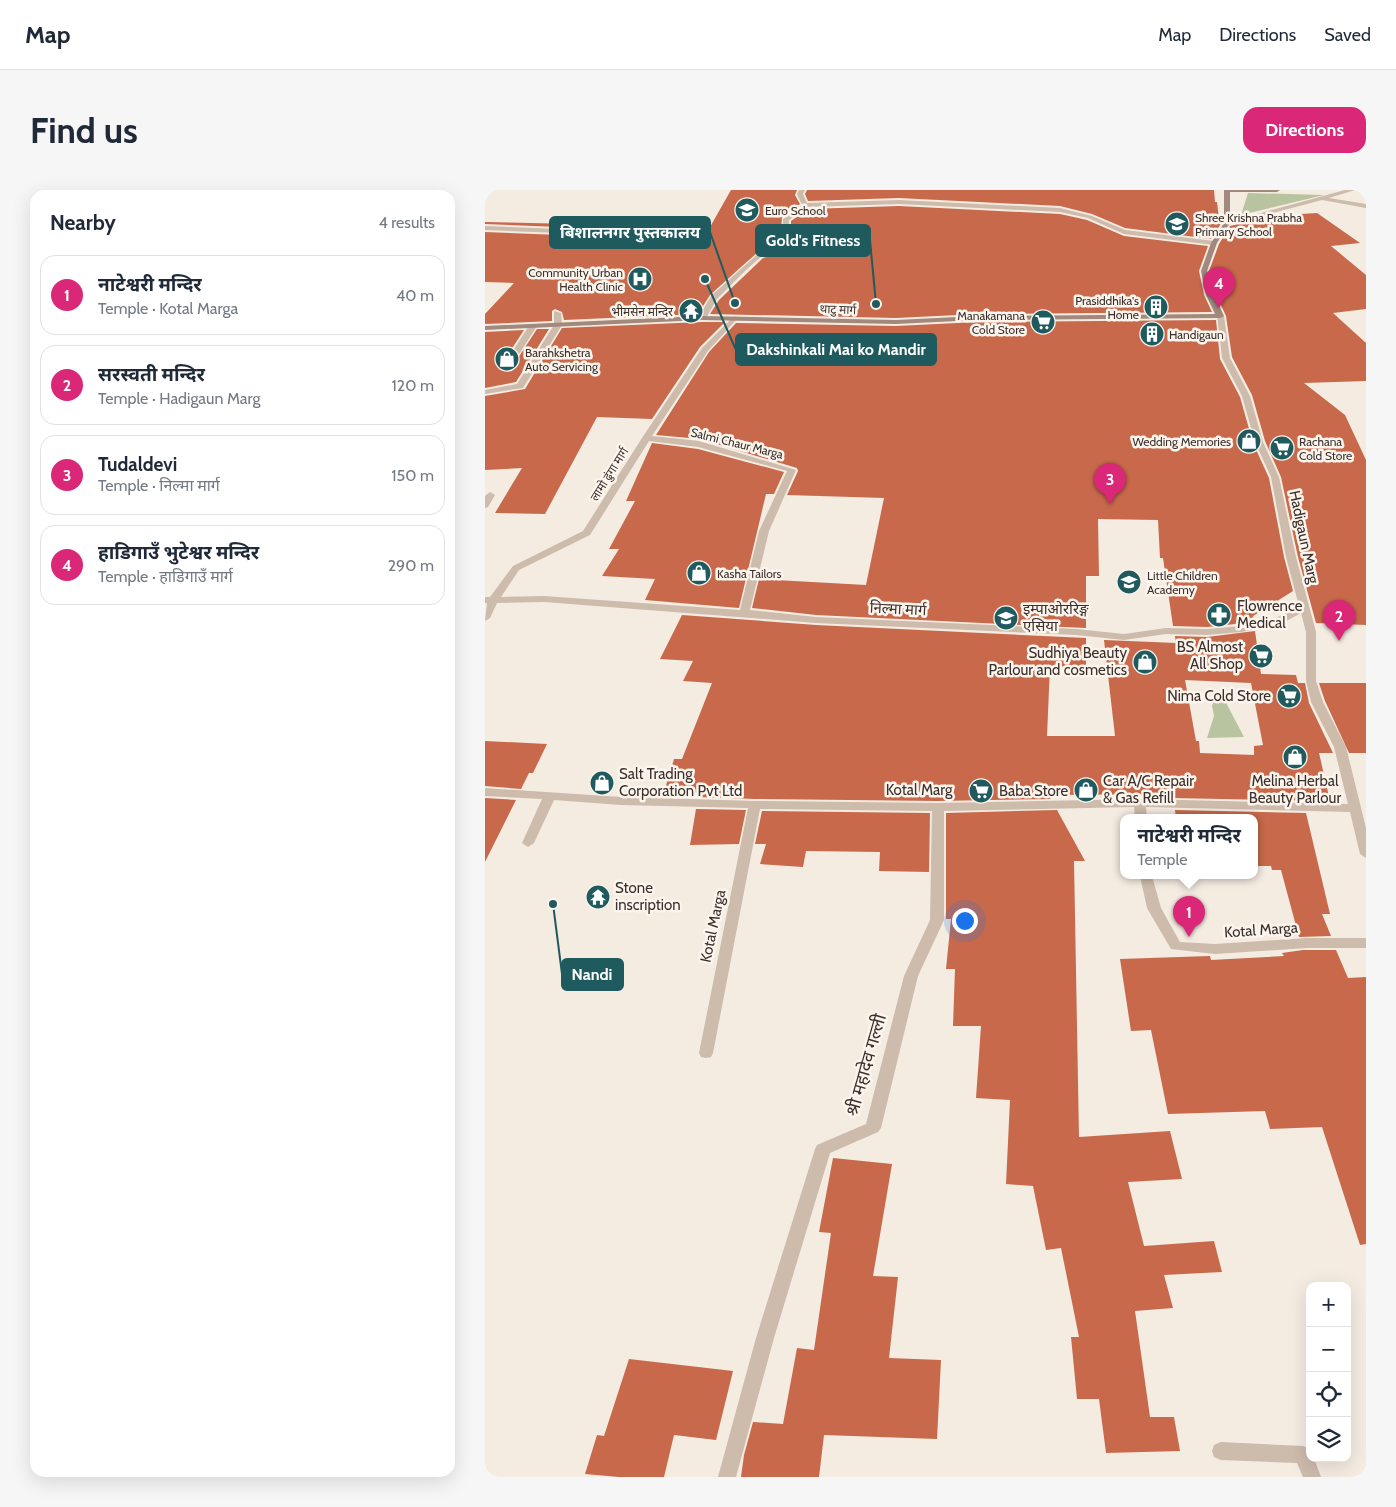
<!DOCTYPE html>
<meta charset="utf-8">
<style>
:root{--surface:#fff;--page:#f6f6f7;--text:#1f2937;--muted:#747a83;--line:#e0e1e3;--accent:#db2777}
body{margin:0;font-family:Cabin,"Noto Sans Devanagari",sans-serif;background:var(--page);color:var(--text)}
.controls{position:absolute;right:15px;bottom:15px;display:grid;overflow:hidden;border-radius:10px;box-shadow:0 5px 20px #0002}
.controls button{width:45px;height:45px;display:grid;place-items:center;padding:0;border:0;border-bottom:1px solid var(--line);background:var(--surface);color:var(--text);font:25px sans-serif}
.you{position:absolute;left:479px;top:730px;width:18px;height:18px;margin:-12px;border:4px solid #fff;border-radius:50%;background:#1a73e8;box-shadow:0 0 0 8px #1a73e833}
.badge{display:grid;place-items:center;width:32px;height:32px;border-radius:50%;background:var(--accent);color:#fff;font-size:16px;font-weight:700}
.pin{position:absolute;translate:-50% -41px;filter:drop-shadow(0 1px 2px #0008)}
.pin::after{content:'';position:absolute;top:26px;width:18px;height:15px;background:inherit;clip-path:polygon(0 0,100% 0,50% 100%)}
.popup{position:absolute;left:635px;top:624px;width:138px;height:65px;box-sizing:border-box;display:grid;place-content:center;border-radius:10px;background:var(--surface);filter:drop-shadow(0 1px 4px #0005);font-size:16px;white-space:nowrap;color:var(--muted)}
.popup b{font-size:19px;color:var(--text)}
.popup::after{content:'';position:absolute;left:50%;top:100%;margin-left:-10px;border:10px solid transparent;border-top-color:var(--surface)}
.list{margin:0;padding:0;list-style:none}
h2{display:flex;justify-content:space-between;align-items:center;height:65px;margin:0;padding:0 20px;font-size:21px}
h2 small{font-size:16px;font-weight:400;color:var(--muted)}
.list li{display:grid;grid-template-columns:32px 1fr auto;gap:15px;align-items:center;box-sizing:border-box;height:80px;margin:0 10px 10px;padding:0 10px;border:1px solid var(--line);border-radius:15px}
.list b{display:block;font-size:19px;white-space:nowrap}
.list p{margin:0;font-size:16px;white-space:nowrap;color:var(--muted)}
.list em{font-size:16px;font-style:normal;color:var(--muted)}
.icon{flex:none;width:28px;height:28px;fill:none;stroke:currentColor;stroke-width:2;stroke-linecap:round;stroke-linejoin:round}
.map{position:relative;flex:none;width:881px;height:1287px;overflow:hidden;border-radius:15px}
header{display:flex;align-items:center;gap:30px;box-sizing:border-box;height:70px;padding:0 25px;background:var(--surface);border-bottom:1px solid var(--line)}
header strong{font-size:24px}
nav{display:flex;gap:28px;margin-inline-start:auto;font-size:18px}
.intro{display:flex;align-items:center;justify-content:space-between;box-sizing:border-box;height:120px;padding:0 30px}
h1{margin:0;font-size:35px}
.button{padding:12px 22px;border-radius:15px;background:var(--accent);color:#fff;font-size:18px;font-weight:700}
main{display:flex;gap:30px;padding:0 30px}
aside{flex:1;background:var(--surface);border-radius:15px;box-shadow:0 5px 20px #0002}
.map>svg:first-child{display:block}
</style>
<header>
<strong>Map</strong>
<nav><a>Map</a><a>Directions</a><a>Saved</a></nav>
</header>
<div class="intro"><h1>Find us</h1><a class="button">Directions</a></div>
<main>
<aside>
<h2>Nearby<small>4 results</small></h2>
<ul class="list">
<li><span class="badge">1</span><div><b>नाटेश्वरी मन्दिर</b><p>Temple · Kotal Marga</p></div><em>40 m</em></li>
<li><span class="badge">2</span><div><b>सरस्वती मन्दिर</b><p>Temple · Hadigaun Marg</p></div><em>120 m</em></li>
<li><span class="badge">3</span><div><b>Tudaldevi</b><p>Temple · निल्मा मार्ग</p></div><em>150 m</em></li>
<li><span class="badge">4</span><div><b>हाडिगाउँ भुटेश्वर मन्दिर</b><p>Temple · हाडिगाउँ मार्ग</p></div><em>290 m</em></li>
</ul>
</aside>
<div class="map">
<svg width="881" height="1287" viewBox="0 0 881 1287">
<rect width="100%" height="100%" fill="#f4ebe1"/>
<path fill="#b8c4a0" d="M763,3L839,5L756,25Z
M730,506L738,507L759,547L722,548L729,526L727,516Z"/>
<path fill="#c8694b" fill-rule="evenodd" d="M246,0H312L310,5L315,14L297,27L296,41L288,58L272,63L256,77L225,105L213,124L79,130L77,122L70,119L67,121V131L0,134V124L29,93L0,92V42L101,46L127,50L132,46L130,44L101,38L0,34V32L225,37Z
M322,0H729L730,12H732L734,29H737V32L726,49L640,38L607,24L575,16L414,8L323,11L320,4Z
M414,16L575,24L602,30L639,46L723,56L714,81L719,105L727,122L493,124L411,128L225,124L234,110L278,68L296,63L306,42V31L323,19Z
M832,23L875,53L846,56L881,85V119L848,123L881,153V191L819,193L860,225L881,270V435L831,433L813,367L796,287L780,251L767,205L747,167L741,126L731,104L724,81L734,54L745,36L784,26Z
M731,130L735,169L755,207L768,253L784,288L799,367L808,401L768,426L769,432L722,437L688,436L678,368H675L673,330L613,329L614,386H601V438L331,425L267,418L274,389L381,395L399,308L302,305L313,281L312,278L215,249L171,245L224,162L251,133L411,136L493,132Z
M217,132H240L215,157L167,229L112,227L60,324L10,323L37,278L0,280V206L40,199L77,138Z
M52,139H64L31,192L0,198V142L39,140L22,166L25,171H31Z
M167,253L213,259L299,282L289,304H281L254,418L160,410L170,389L117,386L134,359H124L150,311H141Z
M197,425L331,435L601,448V477L565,476L562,546H630L619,450L691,453L690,446L722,447L770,441L776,484L811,485L813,493H820L824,513L848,563H834L845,611L687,608V604L563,605L566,609L453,611L270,609L213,607L214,603L179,602L189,569H197L227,493L198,491L208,471L175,469ZM700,490L766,493L778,555L769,556V565L715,563L714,551H711Z
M834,493H881V563H864L840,511Z
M0,551L62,554L48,583H44L36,599L0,596Z
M0,608L31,610L0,672Z
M211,619L261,620L254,654L205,655Z
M572,620L600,671H589L594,947L685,941L697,989L643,992L659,1056L729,1051L737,1082L679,1085L688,1118L650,1121L665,1227H689L695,1261L621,1263L614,1209H592L586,1147H594L576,1058L561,1060L548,996L521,994L525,910L491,908L496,836H468L470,779H461L466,729H461V623Z
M690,620L821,623L845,724H837L846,746L814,747L796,680H787L786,676H769V628H691Z
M277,621L445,623L444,682L394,681L395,662L321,661L318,677L275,674L281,654H270Z
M818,760H851L863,788L881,787V1054L875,1055L837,937L785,939L780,921L683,924L666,840L646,841L635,769L725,766L726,770L799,766L797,763Z
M348,968L407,974L388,1086L413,1087L404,1168L456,1170L452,1249L339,1245L334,1287H256L259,1265L268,1232L298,1234L312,1158L329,1160L346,1043L334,1042Z
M144,1169L248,1181L231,1250L189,1245L179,1287H134L100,1284L112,1245L119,1246Z"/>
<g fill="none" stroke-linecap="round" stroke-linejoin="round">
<path fill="#cdbbac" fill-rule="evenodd" d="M45,134L52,136L31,169H25L24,167Z"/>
<path fill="#cdbbac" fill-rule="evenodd" d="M314,0H320L318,4L322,13L414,10L575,18L607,26L640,40L729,51L732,53L729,55L639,44L603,28L575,22L414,14L322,17L304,30V41L294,62L277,66L261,80L232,109L220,130H214L213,128L226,106L257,78L273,64L289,60L298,41V29L317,15L312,4Z
M860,0H870L844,8L881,14V18L837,10L742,35L739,33Z
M0,36L101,40L130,46L127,48L101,44L0,40Z
M69,121L76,123L77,135L38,198L0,204V200L32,194L69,135Z
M732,124L739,126L745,168L765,206L778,252L794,287L811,367L831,442V491L838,512L861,557L881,638V668L875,664L865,622L661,617L662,628H650L649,617L459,621V730L433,786L396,938L393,942L345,963L289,1148L251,1287H233L271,1148L330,959L332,955L381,934L419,786L445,730L447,621L275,619L228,863L226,867L221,868L216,867L214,863L263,618L136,615L69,610L49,653L43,657L37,653L57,609L0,606V598L136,607L270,611L453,613L655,609L863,614L849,557L826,512L821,491V442L816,423L794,435L756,442L722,445L681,444L639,450L591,445L331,433L59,412L12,413L5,428L0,431L2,413H0V407H5L28,376L98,341L157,248L217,158L249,126L253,128L223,161L167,246L214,251L311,280L284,341L265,420L331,427L591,439L639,444L681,438L722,439L756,436L787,430L814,416L801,367L786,287L770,252L757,206L737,168ZM164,251L213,257L302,281L274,341L255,420L59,406L16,407L34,380L105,345Z
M5,302L10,305L3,317L0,318V306Z
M655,686H667L676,718L695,752L730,754L822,748H881V758H822L730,764L686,759L662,718Z
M736,1252L818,1256L825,1259V1268H829L836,1287H818L812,1273L736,1270L729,1267L727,1261L729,1255Z"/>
<path fill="#a18a7d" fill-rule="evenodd" d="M739,0H795L792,2H745V33L732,53L722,81L729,105L739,126L735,128L493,130L411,134L217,130L0,140V136L217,126L411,130L493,126L730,124L721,105L716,81L726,53L739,33Z"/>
</g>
<defs>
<symbol id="school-disc" viewBox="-11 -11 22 22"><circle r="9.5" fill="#1f5a5e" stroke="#fbf5ee"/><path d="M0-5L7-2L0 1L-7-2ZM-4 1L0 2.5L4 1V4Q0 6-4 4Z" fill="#fff"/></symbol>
<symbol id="hospital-disc" viewBox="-11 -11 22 22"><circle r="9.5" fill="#1f5a5e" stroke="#fbf5ee"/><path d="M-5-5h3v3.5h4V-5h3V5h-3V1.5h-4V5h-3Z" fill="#fff"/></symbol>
<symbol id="building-disc" viewBox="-11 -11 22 22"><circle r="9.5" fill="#1f5a5e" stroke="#fbf5ee"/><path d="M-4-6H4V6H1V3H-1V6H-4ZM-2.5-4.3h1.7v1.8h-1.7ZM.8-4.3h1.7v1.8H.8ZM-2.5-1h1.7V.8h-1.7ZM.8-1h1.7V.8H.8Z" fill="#fff"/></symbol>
<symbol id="temple-disc" viewBox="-11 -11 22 22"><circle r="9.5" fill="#1f5a5e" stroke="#fbf5ee"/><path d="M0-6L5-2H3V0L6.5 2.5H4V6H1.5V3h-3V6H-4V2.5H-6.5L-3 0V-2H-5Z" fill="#fff"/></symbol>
<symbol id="supermarket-disc" viewBox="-11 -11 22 22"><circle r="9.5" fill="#1f5a5e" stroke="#fbf5ee"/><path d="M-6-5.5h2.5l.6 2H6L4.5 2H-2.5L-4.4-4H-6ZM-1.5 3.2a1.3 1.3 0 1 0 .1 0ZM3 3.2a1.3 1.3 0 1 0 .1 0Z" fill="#fff"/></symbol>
<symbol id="shop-disc" viewBox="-11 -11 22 22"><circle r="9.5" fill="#1f5a5e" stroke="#fbf5ee"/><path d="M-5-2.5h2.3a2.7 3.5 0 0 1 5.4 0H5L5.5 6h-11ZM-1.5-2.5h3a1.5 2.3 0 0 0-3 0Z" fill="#fff"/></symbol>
<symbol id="pharmacy-disc" viewBox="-11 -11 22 22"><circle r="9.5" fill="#1f5a5e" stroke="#fbf5ee"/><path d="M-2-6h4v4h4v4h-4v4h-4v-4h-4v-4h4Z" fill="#fff"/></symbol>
</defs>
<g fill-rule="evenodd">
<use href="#school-disc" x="248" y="6" width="28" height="28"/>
<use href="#school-disc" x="678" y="20" width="28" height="28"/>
<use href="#hospital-disc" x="141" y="75" width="28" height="28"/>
<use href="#building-disc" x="657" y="103" width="28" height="28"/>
<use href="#temple-disc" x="192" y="107" width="28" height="28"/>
<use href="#supermarket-disc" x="544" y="118" width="28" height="28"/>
<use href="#building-disc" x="653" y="130" width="28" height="28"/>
<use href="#shop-disc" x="8" y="155" width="28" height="28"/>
<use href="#shop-disc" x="750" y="237" width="28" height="28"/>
<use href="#supermarket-disc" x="783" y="244" width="28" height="28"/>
<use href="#shop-disc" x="200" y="369" width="28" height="28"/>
<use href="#school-disc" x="630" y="378" width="28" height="28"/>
<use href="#pharmacy-disc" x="720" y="411" width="28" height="28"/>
<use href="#school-disc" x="507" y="414" width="28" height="28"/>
<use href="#supermarket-disc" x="762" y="452" width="28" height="28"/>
<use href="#shop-disc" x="646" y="458" width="28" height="28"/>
<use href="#supermarket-disc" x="790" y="492" width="28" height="28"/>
<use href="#shop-disc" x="796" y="553" width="28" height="28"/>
<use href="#shop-disc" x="103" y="579" width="28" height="28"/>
<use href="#shop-disc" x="587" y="586" width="28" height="28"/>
<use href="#supermarket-disc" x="482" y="587" width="28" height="28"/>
<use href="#temple-disc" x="99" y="693" width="28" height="28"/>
</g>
<g text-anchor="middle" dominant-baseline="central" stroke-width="5" stroke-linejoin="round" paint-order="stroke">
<g font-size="12" fill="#3b302b" stroke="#fbf5ee" text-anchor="start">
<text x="280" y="20">Euro School</text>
<text x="710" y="27">Shree Krishna Prabha<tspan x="710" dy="14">Primary School</tspan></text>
<text x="138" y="82" text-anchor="end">Community Urban<tspan x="138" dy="14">Health Clinic</tspan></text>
<text x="654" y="110" text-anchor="end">Prasiddhika's<tspan x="654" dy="14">Home</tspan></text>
<text x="188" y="121" text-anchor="end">भीमसेन मन्दिर</text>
<text x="540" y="125" text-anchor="end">Manakamana<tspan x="540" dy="14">Cold Store</tspan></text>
<text x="684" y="144">Handigaun</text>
<text x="40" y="162">Barahkshetra<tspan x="40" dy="14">Auto Servicing</tspan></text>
<text x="746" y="251" text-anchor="end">Wedding Memories</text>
<text x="814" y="251">Rachana<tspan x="814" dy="14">Cold Store</tspan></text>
<text x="232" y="383">Kasha Tailors</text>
<text x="662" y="385">Little Children<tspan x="662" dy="14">Academy</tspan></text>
</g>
<g font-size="12" fill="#3b302b" stroke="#fbf5ee">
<text transform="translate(353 119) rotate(2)">थाटु मार्ग</text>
<text transform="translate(252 253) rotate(14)">Salmi Chaur Marga</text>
<text transform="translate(124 284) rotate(-58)">लामो ढुंगा मार्ग</text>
</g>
<g font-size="15" fill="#3b302b" stroke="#fbf5ee">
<text transform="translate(819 347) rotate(78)">Hadigaun Marg</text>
<text transform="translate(413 419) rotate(3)">निल्मा मार्ग</text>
<text x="434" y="600">Kotal Marg</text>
<text transform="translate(228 736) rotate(-78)">Kotal Marga</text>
<text transform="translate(776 740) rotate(-4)">Kotal Marga</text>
</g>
<g font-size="15" fill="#3b302b" stroke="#fbf5ee" text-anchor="start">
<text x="752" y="416">Flowrence<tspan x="752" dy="17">Medical</tspan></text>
<text x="538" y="419">इम्पाओररिङ्ग<tspan x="538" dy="17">एसिया</tspan></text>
<text x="758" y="457" text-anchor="end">BS Almost<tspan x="758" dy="17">All Shop</tspan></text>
<text x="642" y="463" text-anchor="end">Sudhiya Beauty<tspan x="642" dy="17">Parlour and cosmetics</tspan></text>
<text x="786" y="506" text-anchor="end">Nima Cold Store</text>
<text x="134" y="584">Salt Trading<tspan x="134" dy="17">Corporation Pvt Ltd</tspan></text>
<text x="618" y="591">Car A/C Repair<tspan x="618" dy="17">&amp; Gas Refill</tspan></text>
<text x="810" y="591" text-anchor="middle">Melina Herbal<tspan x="810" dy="17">Beauty Parlour</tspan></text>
<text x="514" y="601">Baba Store</text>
<text x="130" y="698">Stone<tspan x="130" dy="17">inscription</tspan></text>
</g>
<g font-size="18" fill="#3b302b" stroke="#fbf5ee">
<text transform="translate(381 875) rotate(-74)">श्री महादेव गल्ली</text>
</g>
</g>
<path fill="none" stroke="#1f5a5e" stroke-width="2" d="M250 113L225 42M391 114L385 50M220 89L251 160M68 714L77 784"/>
<g fill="#1f5a5e" stroke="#fbf5ee" stroke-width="2">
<circle cx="250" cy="113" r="5"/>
<circle cx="391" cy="114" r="5"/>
<circle cx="220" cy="89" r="5"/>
<circle cx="68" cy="714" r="5"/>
</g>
<g fill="#1f5a5e" stroke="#1f5a5e" stroke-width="2">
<rect x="65" y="27" width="160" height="31" rx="5"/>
<rect x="271" y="35" width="114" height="31" rx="5"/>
<rect x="251" y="144" width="200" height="31" rx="5"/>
<rect x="77" y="769" width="61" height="31" rx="5"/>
</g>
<g font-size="16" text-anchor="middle" font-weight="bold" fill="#fff">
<text x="145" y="48">बिशालनगर पुस्तकालय</text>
<text x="328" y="56">Gold's Fitness</text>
<text x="351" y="165">Dakshinkali Mai ko Mandir</text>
<text x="107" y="790">Nandi</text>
</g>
</svg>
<div class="controls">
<button>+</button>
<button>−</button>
<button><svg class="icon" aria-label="locate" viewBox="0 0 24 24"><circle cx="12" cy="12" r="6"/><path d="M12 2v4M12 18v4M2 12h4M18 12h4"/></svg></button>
<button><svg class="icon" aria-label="layers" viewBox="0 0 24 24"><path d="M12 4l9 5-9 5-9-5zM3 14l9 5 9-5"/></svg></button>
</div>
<div class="you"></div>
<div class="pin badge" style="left:704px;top:747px">1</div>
<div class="popup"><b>नाटेश्वरी मन्दिर</b>Temple</div>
<div class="pin badge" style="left:854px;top:451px">2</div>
<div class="pin badge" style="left:625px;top:314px">3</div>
<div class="pin badge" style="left:734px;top:118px">4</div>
</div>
</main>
